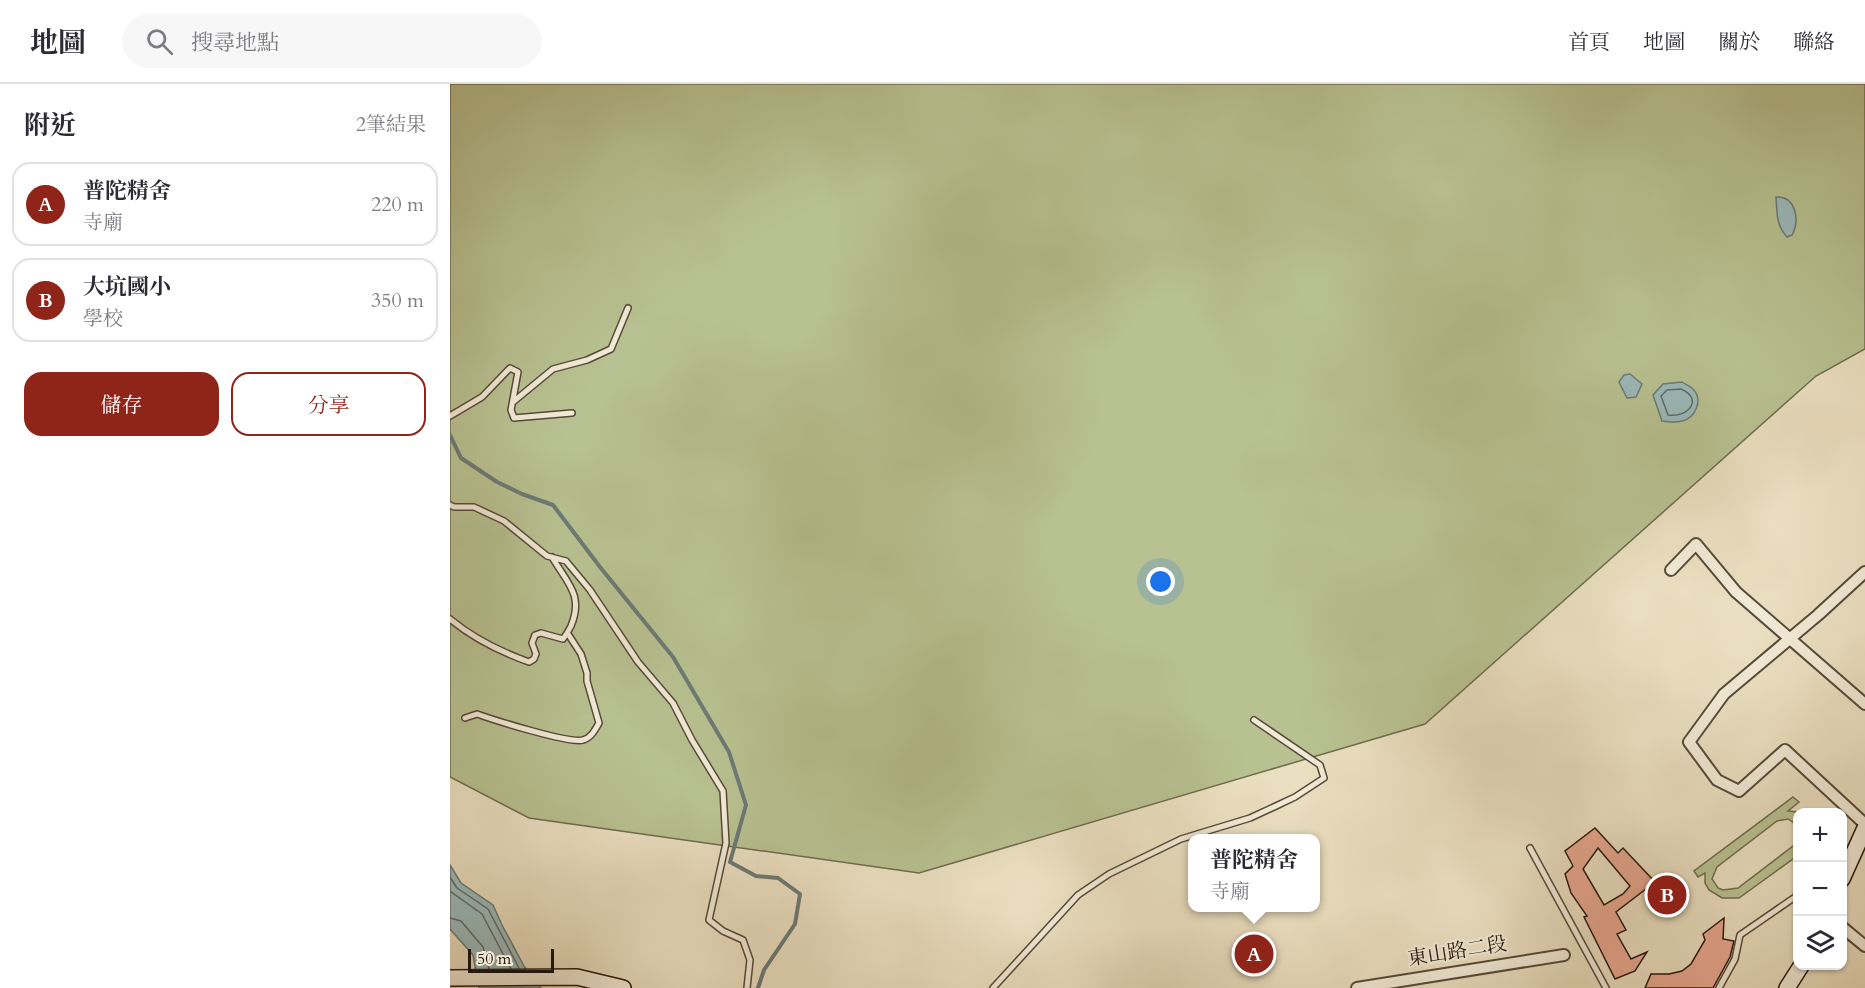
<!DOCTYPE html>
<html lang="zh-TW">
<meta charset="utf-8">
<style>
:root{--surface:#fff;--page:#f7f7f7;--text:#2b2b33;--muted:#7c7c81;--line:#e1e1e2;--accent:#8f2418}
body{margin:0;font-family:Cardo,"Noto Serif TC",serif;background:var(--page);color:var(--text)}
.controls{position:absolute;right:18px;bottom:18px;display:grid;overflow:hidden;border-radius:12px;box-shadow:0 2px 4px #0004}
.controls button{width:54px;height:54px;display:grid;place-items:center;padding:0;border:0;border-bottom:2px solid var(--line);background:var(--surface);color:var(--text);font:30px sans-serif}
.scale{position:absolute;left:18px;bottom:15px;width:86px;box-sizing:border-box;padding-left:6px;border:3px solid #26190d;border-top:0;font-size:16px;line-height:21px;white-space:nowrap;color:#26190d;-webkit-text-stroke:4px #f1ead6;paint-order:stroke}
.you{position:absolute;left:711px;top:498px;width:21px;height:21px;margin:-15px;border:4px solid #fff;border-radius:50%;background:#1a73e8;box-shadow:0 0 0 9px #1a73e833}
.badge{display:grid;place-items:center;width:39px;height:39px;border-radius:50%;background:var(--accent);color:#fff;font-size:20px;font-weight:700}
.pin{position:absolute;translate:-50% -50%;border:3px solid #fff;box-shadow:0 2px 6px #0006}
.popup{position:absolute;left:738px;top:750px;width:132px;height:78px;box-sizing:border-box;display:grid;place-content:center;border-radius:12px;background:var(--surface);filter:drop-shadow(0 2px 4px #0005);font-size:20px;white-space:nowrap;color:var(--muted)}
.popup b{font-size:22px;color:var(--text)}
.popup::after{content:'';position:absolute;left:50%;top:100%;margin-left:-12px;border:12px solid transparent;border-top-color:var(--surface)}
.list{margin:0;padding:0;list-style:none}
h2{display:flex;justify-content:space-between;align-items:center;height:78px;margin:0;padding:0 24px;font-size:26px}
h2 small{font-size:20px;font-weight:400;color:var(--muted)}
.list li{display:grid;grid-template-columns:39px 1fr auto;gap:18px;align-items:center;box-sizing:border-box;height:84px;margin:0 12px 12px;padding:0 12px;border:2px solid var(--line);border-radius:18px}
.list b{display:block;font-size:22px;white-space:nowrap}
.list p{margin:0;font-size:20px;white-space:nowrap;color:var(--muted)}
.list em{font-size:20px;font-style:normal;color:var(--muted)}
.actions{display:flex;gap:12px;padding:18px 24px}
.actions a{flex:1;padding:14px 0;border:2px solid var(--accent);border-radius:18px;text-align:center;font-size:21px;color:var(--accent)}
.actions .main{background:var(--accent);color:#fff}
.icon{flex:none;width:33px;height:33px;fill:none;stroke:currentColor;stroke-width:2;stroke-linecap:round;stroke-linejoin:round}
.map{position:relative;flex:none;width:1415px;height:904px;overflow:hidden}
header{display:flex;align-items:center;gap:36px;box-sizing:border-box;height:84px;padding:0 30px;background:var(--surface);border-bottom:2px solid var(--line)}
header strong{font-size:28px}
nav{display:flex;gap:33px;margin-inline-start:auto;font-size:21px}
.search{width:420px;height:54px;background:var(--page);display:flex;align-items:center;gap:15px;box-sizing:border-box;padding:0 21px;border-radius:33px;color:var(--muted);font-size:22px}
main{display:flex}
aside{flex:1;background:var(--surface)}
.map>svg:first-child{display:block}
</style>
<header>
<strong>地圖</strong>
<div class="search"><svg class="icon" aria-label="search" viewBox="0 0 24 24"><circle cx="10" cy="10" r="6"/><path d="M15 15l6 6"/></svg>搜尋地點</div>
<nav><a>首頁</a><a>地圖</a><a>關於</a><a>聯絡</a></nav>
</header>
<main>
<aside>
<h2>附近<small>2筆結果</small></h2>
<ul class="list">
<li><span class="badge">A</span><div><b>普陀精舍</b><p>寺廟</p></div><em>220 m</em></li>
<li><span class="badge">B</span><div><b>大坑國小</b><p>學校</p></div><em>350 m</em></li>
</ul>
<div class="actions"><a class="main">儲存</a><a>分享</a></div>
</aside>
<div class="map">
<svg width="1415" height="904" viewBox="0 0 1415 904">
<rect width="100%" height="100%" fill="#eadfc0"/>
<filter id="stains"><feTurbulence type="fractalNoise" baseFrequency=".00333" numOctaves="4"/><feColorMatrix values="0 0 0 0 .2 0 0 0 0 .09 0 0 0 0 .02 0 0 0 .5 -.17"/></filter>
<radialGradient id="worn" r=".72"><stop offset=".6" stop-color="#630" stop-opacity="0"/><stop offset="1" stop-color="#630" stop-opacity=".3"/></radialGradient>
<path fill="#b8c191" stroke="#6f6d4f" stroke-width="1.5" d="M0,0H1415V265L1366,292L975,640L469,789L79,734L0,693Z
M1343,713L1349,718L1338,727L1348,728L1347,741L1338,735L1327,737L1267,783L1262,795L1268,804L1273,806L1288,804L1347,759V772L1289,814H1272L1259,806L1255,799V789L1248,793L1244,787Z"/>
<path fill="#9bbabb" stroke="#6c7a75" stroke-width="1.5" d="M1326,113C1346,112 1350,136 1342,151L1337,153C1326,141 1327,128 1326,113Z
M1180,290L1192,300L1186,313L1177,314L1169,298L1174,291Z
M1232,298C1236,301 1241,302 1244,306C1253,317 1245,334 1232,337C1226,339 1219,338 1212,337L1203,311L1213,300Z
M0,781L11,799L43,821L52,841L74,882L91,904H29L23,871L0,845Z"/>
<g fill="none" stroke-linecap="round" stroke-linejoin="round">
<path stroke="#606a64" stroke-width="1.5" d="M1231,305C1254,315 1238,334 1218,331L1211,312L1217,306Z
M0,793L7,804L38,825L69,884
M0,807L32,830L61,885
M0,834L11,837L33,863L39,885"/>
<path stroke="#6c7a75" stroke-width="4" d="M0,351L11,374L47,398L72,410L103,421L150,483L223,573L279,668L296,721L280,778L306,792L328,794L350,810L345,840L314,886L308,904"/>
</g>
<path fill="#e7a78f" stroke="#26190d" stroke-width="1.5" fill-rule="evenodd" d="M1145,744L1168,769L1173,764L1205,798L1166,828L1176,846L1167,850L1181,875L1197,868L1185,887L1165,895L1134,833L1137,832L1121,809L1115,790L1123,782L1115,767ZM1148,764L1180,802L1173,810L1154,821L1133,785Z
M1274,834L1273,855L1284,857L1280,873L1263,904H1195L1201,890H1219L1232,887L1241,880L1255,856L1253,850Z"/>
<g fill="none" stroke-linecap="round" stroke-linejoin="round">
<defs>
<path id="service" d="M63,318L103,285L137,276L161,265L178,224
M0,332L32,313L60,284L68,288L61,326L64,334L122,329
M0,421L4,423H24L54,437L97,472L116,477L140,506L188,578L223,619L242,656L273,707L276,759L259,836L273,847L293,856L300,876L297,904
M0,535C23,554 51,568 79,578L84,575L86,570L82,559L85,551L91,549L113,555C117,550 118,548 121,542C134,511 117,499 102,473
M15,634L27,630C44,636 120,660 133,656C141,654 145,646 149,639L137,597V589L131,570L118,550
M1080,764L1156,904
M543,904L628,811L659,790L731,755L800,734L826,722L845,713L874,694L870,681L804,636
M1269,904L1285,875L1290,851L1348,811"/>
<path id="minor" d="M1221,486L1246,460L1286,508L1415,620
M1415,488L1368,531L1274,610L1239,658L1267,696L1289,707L1335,666L1415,740
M1392,843L1415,862
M907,904L1114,871"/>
<path id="secondary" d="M1392,795L1415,744
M0,894L127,893L173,904
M1337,904L1351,882"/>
</defs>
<use href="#service" stroke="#574a3a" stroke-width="8"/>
<use href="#minor" stroke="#574a3a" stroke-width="14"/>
<use href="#secondary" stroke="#26190d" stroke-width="18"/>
<use href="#service" stroke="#f1ead6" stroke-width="5"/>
<use href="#minor" stroke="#f1ead6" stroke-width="10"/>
<use href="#secondary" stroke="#f1ead6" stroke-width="15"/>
</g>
<g text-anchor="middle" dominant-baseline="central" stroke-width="4.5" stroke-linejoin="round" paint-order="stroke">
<g font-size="20" fill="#26190d" stroke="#f1ead6">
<text transform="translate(1007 867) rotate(-9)">東山路二段</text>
</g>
</g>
<rect width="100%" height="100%" filter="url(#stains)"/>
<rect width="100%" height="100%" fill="url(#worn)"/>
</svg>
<div class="controls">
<button>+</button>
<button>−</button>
<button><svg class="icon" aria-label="layers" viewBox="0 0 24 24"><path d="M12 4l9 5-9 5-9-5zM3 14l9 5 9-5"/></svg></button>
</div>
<div class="scale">50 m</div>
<div class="you"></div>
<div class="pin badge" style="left:804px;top:870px">A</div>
<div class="popup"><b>普陀精舍</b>寺廟</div>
<div class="pin badge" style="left:1217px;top:811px">B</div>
</div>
</main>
